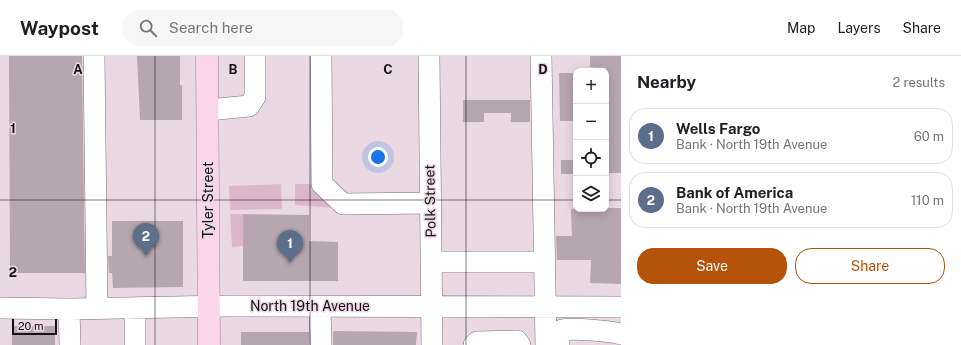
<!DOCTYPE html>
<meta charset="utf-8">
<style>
:root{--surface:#fff;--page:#f6f6f6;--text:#202124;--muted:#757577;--line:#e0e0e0;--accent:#b45309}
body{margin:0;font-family:"Public Sans",sans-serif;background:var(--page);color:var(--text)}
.controls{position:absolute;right:12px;top:12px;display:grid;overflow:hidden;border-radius:8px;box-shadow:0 2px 10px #0003}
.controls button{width:36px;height:36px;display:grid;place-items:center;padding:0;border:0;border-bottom:1px solid var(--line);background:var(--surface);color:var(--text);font:20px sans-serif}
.scale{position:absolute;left:12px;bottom:10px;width:45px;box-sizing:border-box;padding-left:4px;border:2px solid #171115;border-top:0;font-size:11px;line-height:14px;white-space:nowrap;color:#171115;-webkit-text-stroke:3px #ead9e2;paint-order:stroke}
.you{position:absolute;left:378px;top:101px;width:14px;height:14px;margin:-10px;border:3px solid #fff;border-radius:50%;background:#1a73e8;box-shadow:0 0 0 6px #1a73e833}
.badge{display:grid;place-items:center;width:26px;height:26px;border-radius:50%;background:var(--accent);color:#fff;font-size:13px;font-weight:700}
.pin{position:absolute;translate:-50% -33px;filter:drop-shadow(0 1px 2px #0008)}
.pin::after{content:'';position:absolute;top:21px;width:14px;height:12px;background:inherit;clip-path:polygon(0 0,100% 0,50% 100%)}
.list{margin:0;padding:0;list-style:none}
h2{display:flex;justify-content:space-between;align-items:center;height:52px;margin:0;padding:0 16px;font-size:17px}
h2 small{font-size:13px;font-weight:400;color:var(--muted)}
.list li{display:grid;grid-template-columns:26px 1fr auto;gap:12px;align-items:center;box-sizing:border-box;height:56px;margin:0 8px 8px;padding:0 8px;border:1px solid var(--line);border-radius:16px}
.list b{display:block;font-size:15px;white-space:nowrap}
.list p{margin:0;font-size:13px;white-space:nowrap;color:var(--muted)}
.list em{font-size:13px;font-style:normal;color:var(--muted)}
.actions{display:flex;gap:8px;padding:12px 16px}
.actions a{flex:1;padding:9px 0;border:1px solid var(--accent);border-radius:16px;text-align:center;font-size:14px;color:var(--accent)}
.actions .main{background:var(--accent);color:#fff}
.icon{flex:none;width:22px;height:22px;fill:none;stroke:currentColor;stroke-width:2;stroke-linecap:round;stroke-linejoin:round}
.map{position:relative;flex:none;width:621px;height:289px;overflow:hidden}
header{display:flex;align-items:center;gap:24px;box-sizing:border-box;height:56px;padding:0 20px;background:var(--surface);border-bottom:1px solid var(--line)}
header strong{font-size:19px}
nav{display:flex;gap:22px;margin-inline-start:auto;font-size:14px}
.search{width:280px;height:36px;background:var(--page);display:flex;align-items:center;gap:10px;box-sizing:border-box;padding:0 14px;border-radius:16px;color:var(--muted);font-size:15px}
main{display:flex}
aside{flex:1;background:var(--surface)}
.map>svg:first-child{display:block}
</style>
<header>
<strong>Waypost</strong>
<div class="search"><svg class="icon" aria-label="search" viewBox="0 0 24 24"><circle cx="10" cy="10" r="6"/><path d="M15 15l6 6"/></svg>Search here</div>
<nav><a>Map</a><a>Layers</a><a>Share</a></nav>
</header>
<main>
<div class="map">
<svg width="621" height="289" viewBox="0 0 621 289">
<rect width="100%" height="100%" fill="#ead9e2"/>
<path fill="#dcb7cb" d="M281,128L282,153L230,154L229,130Z
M295,128H318L335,152L295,149Z
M230,158H243V190L232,191Z"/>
<path fill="#b6a6af" d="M9,0H82L85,217H10Z
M137,0H180V29H182V64H140Z
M590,0H621V117H606V12L590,11Z
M559,17H576V65H560Z
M463,44H530V66H511V57H484V66H463Z
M561,104H576V118H561Z
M606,152H621V228L590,227L591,204H557L556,180H572L571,153H606Z
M243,158L309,159V185L338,186V225H243Z
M112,165H183V231L113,232L112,217H109L108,200H112Z
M12,270H55V289H12Z
M335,275L417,276L416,289H333V276Z
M241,276H309V289H241Z"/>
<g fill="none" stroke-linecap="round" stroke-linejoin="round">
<defs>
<path id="minor" d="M94,0L97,252
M321,0L322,128L343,148L430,147
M429,0L432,289
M541,0L546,289
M208,54L249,50L255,41V0
M431,206H544
M320,251L321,289
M0,252L69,253L227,250L621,251
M135,252V289
M69,253L70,289
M474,289L477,286L517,285L520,289
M559,289V281L562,274C573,272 610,275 621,278"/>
<path id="major" d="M207,0L209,289"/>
</defs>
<use href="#minor" stroke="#7c6d75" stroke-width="22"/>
<use href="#major" stroke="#aa7f98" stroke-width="23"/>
<use href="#minor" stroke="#fff" stroke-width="21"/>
<use href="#major" stroke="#fbd6eb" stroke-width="22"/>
</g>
<path fill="none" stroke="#171115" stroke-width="1" stroke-opacity="0.55" d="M155,0V289M310,0V289M466,0V289M0,144H576M606,144H621"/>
<g text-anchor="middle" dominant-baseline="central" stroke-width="3" stroke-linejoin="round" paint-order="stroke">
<g font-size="14" fill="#171115" stroke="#ead9e2">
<text transform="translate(208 144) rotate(-90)">Tyler Street</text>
<text transform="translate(430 145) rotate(-91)">Polk Street</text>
<text x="310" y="250">North 19th Avenue</text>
</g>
</g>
<g font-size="13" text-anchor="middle" font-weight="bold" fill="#171115" stroke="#ead9e2" stroke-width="3" stroke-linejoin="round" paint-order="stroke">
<text x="78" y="18">A</text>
<text x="233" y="18">B</text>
<text x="388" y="18">C</text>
<text x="543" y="18">D</text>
<text x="13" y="77">1</text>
<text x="13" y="221">2</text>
</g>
</svg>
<div class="controls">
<button>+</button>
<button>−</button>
<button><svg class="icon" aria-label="locate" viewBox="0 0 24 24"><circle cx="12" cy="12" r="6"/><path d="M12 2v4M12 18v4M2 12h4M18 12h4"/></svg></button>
<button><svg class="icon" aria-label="layers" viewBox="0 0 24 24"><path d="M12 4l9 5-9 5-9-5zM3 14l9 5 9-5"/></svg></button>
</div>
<div class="scale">20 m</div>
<div class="you"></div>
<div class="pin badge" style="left:290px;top:207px;background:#5c6f8a">1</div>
<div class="pin badge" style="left:146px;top:200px;background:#5c6f8a">2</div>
</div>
<aside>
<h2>Nearby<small>2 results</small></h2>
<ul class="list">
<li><span class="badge" style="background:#5c6f8a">1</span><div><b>Wells Fargo</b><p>Bank · North 19th Avenue</p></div><em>60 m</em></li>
<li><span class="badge" style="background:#5c6f8a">2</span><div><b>Bank of America</b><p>Bank · North 19th Avenue</p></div><em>110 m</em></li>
</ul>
<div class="actions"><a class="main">Save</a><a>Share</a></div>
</aside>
</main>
